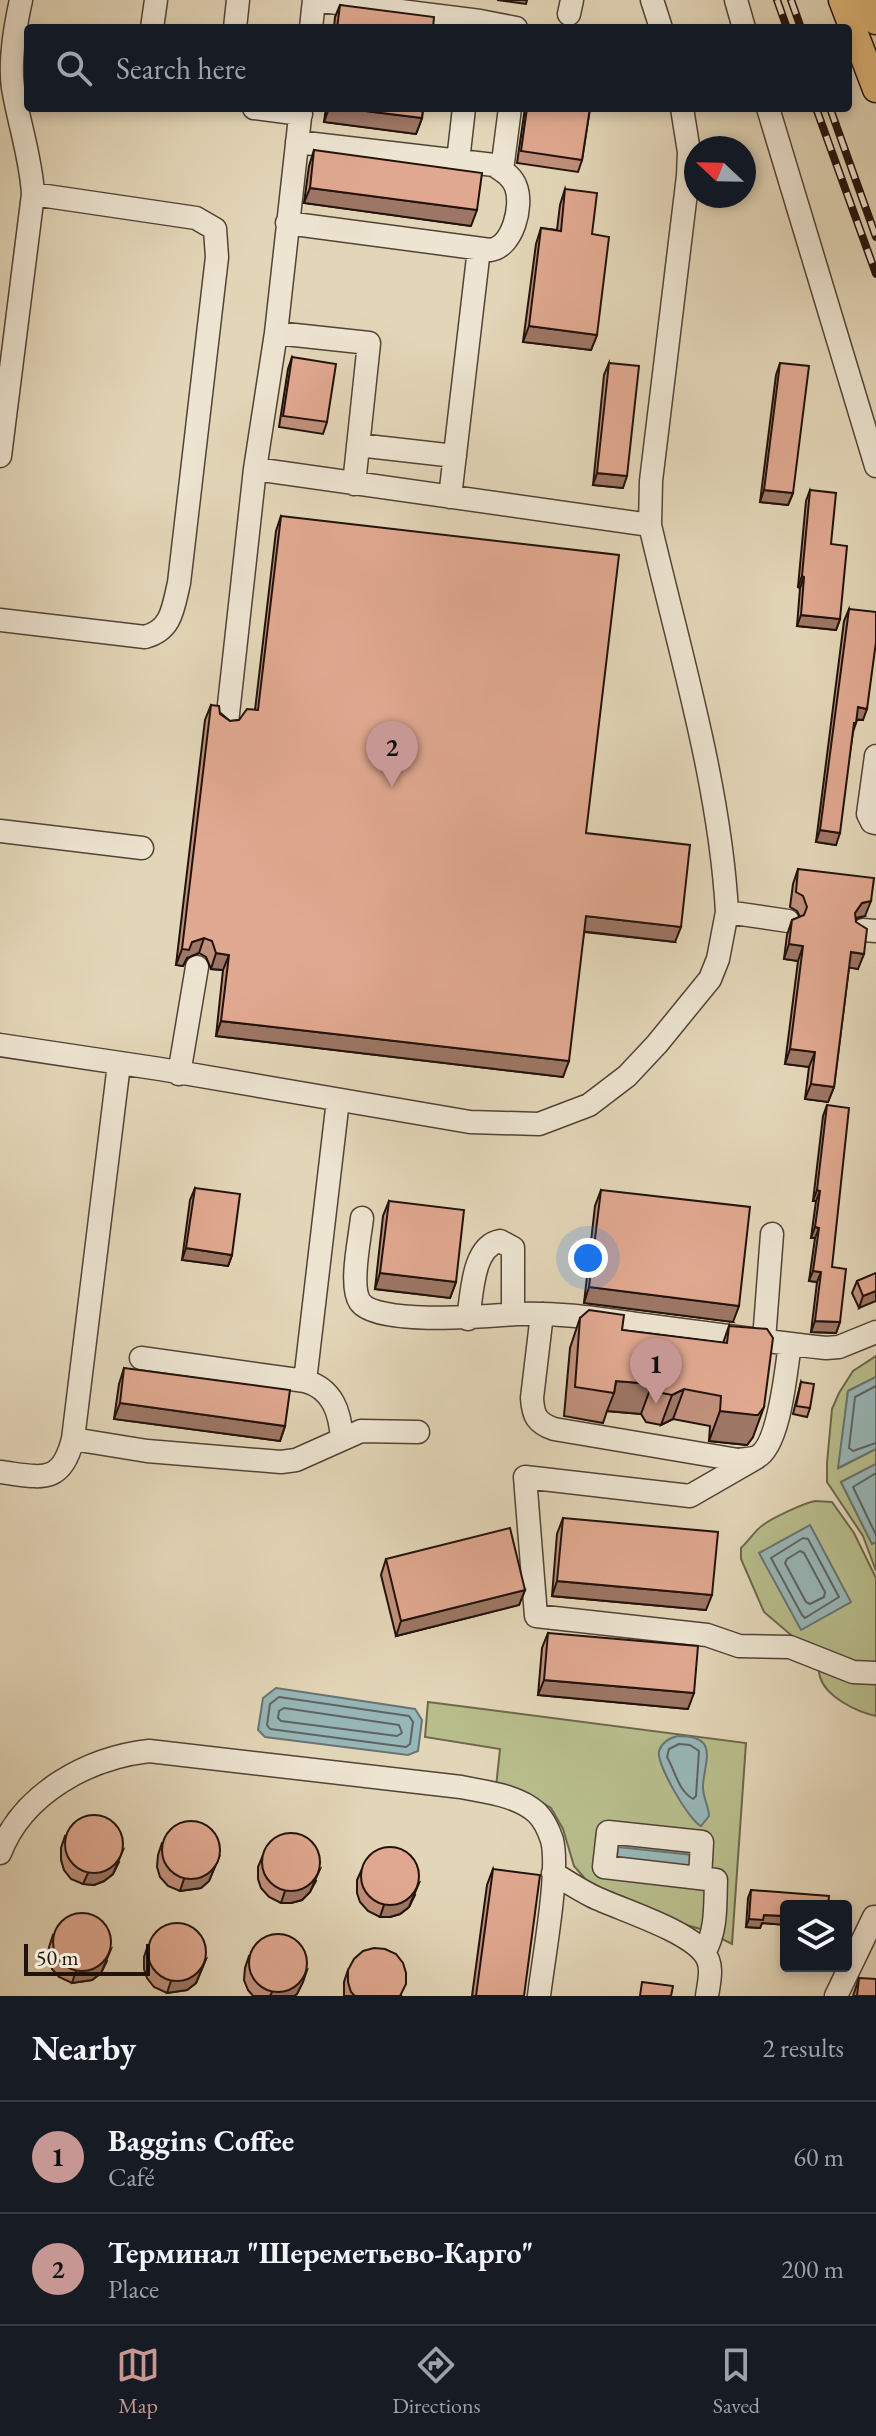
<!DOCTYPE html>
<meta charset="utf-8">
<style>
:root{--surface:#171b24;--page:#242831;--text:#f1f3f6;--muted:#9ea1a6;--line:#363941;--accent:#c59692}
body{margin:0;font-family:"EB Garamond",serif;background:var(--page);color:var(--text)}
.controls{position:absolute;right:24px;bottom:24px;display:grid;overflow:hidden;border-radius:8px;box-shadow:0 4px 12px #0003}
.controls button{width:72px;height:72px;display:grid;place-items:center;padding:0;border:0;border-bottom:2px solid var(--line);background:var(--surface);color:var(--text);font:40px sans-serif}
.compass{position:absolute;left:684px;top:136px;width:72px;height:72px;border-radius:50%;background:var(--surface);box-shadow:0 4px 12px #0003;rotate:292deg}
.scale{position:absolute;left:24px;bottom:20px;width:126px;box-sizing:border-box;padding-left:8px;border:4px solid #22120c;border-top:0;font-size:22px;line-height:28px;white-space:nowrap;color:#22120c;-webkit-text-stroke:6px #ede4d1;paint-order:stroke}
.you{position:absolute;left:588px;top:1258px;width:28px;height:28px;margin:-20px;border:6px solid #fff;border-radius:50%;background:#1a73e8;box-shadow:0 0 0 12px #1a73e833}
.badge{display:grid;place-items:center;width:52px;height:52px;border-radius:50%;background:var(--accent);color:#111;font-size:26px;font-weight:700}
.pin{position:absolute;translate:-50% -66px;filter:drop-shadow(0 2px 4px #0008)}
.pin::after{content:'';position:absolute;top:42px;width:28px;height:24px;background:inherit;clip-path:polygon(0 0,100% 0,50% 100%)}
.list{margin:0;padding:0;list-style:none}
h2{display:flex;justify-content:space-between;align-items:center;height:104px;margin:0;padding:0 32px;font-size:34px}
h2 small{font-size:26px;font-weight:400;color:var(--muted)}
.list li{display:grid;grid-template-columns:52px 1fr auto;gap:24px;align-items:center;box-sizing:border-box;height:112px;padding:0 32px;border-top:2px solid var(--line)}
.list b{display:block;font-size:30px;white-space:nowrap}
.list p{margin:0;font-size:26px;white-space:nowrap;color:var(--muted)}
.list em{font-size:26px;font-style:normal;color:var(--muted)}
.icon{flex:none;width:44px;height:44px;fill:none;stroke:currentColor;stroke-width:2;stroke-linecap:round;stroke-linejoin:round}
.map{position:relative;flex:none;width:876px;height:1996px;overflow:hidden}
.search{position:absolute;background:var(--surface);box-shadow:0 4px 12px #0003;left:24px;right:24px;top:24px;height:88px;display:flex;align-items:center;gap:20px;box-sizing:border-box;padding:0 28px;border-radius:8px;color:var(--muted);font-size:30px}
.sheet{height:328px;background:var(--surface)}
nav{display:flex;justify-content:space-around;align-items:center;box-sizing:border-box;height:112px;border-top:2px solid var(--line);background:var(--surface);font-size:22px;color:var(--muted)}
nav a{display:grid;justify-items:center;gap:4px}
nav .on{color:var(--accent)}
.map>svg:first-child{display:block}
</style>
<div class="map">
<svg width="876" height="1996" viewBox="0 0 876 1996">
<rect width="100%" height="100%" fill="#e3d6b8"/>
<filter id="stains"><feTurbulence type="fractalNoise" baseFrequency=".0025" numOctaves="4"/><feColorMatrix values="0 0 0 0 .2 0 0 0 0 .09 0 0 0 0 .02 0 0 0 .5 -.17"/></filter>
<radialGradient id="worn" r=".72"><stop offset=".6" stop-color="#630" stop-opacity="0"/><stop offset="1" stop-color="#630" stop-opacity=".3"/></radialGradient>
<path fill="#b8bd8c" stroke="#6d684c" stroke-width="2" d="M876,1356V1377L848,1391L839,1468L876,1449V1464L841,1482L872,1544L876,1542V1571L863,1536L827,1482V1463L832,1409L839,1393L853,1371Z
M815,1501L832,1502L854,1533L876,1578V1716C857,1712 826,1697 820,1677C818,1671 819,1664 818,1658L764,1612L741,1559V1548C749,1541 755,1530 763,1525C772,1518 804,1503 815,1501Z
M428,1702L746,1743L732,1944L704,1930L668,1920L587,1881L574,1866L563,1829L551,1808L526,1793L496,1787L500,1749L425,1737Z"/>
<path fill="#98b7b8" stroke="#697573" stroke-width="2" d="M876,1377V1449L838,1468L848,1391Z
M876,1464V1542L872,1544L841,1482Z
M810,1525L851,1602L801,1630L759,1553Z
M276,1688L415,1709L422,1720L418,1751L408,1755L265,1737L258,1730L263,1698Z
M678,1736C719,1736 705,1759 703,1785C702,1796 709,1806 709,1816L701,1826C690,1822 656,1764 659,1751C662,1742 669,1738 678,1736Z
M618,1847L693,1855L691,1867L617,1859Z"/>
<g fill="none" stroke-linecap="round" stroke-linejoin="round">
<path stroke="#5d6462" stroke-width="2" d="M876,1386L855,1397L849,1448L853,1451L876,1443
M876,1473L853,1487L876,1535
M803,1538L808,1539L839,1597L805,1618L802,1615L771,1558Z
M800,1551L804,1553L825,1592L824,1597L810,1604L806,1602L785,1563L787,1559Z
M279,1697L409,1716L413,1722L410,1744L406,1747L270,1729L267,1725L270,1704Z
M284,1708L399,1725L402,1733L397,1736L281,1721L278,1718L279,1711Z
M679,1744L690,1745L699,1751L696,1796L693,1799C678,1790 676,1773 667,1757L669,1749Z"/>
<defs>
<path id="minor" d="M314,0L480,21L516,28
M652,0L661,28
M736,0L744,28
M569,14L572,0
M152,28L156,0
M235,28L238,0
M311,28L314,0
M254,108L301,114
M301,108L276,333L255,469L650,525C679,650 720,784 727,912L788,921
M768,108L876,466
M458,161L464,108
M502,170L510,108
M287,223L490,250C513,247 523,206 516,187C512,176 503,171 494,165L297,142
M276,333L369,343L354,484
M358,445L455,456
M0,456L33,194C31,158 19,124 13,88C9,60 15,27 21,0
M450,497L479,249
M650,525L651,481L688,176L689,152L682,108
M0,620L145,637C172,630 173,608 179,583L217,257L215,229L196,218L33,194
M227,723L255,469
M876,756L868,814L872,822L876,823
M0,831L142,848
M863,930L876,931
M0,1045L160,1069L470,1122L539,1124L589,1105L627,1076L657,1044L710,979L718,959L727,912
M179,1074L197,967
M362,1218C360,1238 349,1286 360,1302C377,1326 488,1316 516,1314C559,1312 601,1319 644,1325C704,1333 765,1341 826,1348L839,1347L876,1332
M542,1314L532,1398C533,1416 537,1423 554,1429L738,1460C744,1459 752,1459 757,1457C780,1445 786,1369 790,1344
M468,1319C472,1296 472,1246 500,1241L513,1248V1314
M764,1340L772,1234
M141,1358L305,1381C333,1389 340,1412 342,1439
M305,1381L338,1100
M73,1439L147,1451L281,1462L296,1460L361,1431L418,1432
M756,1458L690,1496L525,1477L536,1616L707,1635L739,1646L790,1647L853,1672L876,1673
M0,1472C41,1477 61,1486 73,1439L119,1064
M0,1853C23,1793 88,1758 149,1751L461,1787C485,1792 518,1795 537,1813C544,1820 549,1831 552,1840C560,1871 543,1961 539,1996
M553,1873C566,1881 578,1889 592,1896C621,1910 685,1929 704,1953C714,1965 709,1982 707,1996
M700,1878L702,1842L608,1832L604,1867L716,1880C715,1906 717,1930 704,1953
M836,1996L874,1917H876"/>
<path id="major" d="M842,0L876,89
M869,0L876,21"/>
</defs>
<use href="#minor" stroke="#524337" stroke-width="25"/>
<use href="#major" stroke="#22120c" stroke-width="29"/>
<use href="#minor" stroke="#ede4d1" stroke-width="22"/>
<use href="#major" stroke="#e2bb7c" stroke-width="26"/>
<defs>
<path id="rail" d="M777,0L787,28
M791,0L801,28
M816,108L876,274
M830,108L876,237"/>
</defs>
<use href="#rail" stroke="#22120c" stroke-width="8"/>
<use href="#rail" stroke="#ede4d1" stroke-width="5" stroke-dasharray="15" stroke-linecap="butt"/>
</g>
<path fill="#c1907c" stroke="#22120c" stroke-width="2" d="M340,5L433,28H334L335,17Z
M326,108H423L422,118L416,134L324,122Z
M525,108H590L582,160L578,172L517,163Z
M314,150L471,226L304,203L309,166Z
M565,189L597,335L591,350L523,342L536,244L541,228L557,230L560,205Z
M292,357L327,422L323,434L279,427L288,369Z
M609,363L623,488L593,485L604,375Z
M780,363L793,493L788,505L760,502L776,375Z
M810,490L831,544L840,619L836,630L797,626L800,588L798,587L806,501Z
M281,516L586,833L675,942L584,932L563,1077L216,1036L223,970L211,969L206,957L199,953L187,958L183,966L176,965L205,720L211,705L230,721L239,720L255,710L276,531Z
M849,609L863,720H857L853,732L836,845L816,842L844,621Z
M798,869L865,916L856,919L858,969L849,967L834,1087L828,1102L805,1099L809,1067L785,1064L798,961L784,959L787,935L792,920L800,917L797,911L790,907L793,884Z
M827,1105L832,1267L840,1322L836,1333L811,1332L817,1282L809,1281L815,1238H811L816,1201H813L823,1116Z
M195,1188L232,1255L228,1266L182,1260L190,1200Z
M601,1190L733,1322L584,1303L595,1206Z
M389,1201L456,1282L450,1298L375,1289L383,1216Z
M876,1273L859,1308L852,1293L857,1281Z
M580,1318L622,1330L723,1343L729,1326L753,1437L747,1445L709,1441L710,1426L673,1419L661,1425L646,1422L641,1414L607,1411L603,1423L564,1416L570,1348Z
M124,1368L285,1426L280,1441L114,1419L119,1384Z
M801,1382L810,1408L807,1417L793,1414Z
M563,1518L706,1610L552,1596L557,1534Z
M386,1559L525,1590L519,1605L396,1636L381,1575Z
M548,1633L688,1709L538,1695L542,1648Z
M65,1836L119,1862L113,1874L104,1881L94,1885L83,1884L71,1879L64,1870L61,1860V1848Z
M162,1843L219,1857L209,1881L201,1888L180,1891L168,1886L160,1877L157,1867L158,1855Z
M263,1855L316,1881L310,1892L302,1900L291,1903H281L269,1897L261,1888L258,1879V1867Z
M362,1869L415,1895L409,1907L400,1914L390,1917H380L368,1911L360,1902L357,1893V1880Z
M493,1869L524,1996H472L487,1885Z
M751,1890L786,1906V1925L762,1923L760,1928L746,1927L748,1898Z
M53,1935L107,1961L101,1973L92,1980L72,1983L59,1977L52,1969L49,1947Z
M148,1945L206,1959L196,1983L187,1990L167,1993L154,1987L147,1978L144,1969V1957Z
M249,1956L307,1970L297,1994L294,1996H253L248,1990L244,1980L245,1968Z
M348,1970L402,1996H344V1982Z
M859,1978L876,1996H853Z"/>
<path fill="#9d7665" stroke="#22120c" stroke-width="2" d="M497,0H527L526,4Z
M329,108H341L422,118L416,134L324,122Z
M310,188L477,210L471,226L304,203Z
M529,326L597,335L591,350L523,342Z
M597,473L627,476L623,488L593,485Z
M764,490L793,493L788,505L760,502Z
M802,576L804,577L800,588L798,587Z
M801,615L840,619L836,630L797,626Z
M858,707L867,709L863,720L854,719Z
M820,830L840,833L836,845L816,842Z
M871,901L865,916L856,918L849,928L855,913L862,903Z
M586,916L681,927L675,942L580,931Z
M204,938L199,953L187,958L183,966L176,965L182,949L192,942Z
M789,944L803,946L798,961L784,959Z
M851,952L864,954L858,969L845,967Z
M216,953L229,955L223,970L211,969Z
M221,1021L569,1061L563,1077L216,1036Z
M790,1049L815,1052L809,1067L785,1064Z
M811,1084L834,1087L828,1102L805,1099Z
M817,1190L820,1191L816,1201H813Z
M815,1227L819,1228L815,1238H811Z
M186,1248L232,1255L228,1266L182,1260Z
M813,1271L821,1272L817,1282L809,1281Z
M380,1273L456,1282L450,1298L375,1289Z
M589,1287L739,1306L733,1322L584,1303Z
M876,1291V1301L859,1308L863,1296Z
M815,1321L840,1322L836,1333L811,1332Z
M616,1381L652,1384L641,1414L607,1411L614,1393Z
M684,1389L673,1419L661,1425L672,1395Z
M120,1403L285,1426L280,1441L114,1419Z
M764,1407L753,1437L747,1445L709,1441L720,1411Z
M557,1581L712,1595L706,1610L552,1596Z
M525,1590L519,1605L396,1636L401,1621Z
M544,1680L694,1693L688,1709L538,1695Z
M123,1850L113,1874L104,1881L94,1885L83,1884L88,1873Z
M219,1857L209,1881L201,1888L180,1891L184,1879Z
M320,1869L310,1892L302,1900L291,1903H281L285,1891Z
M419,1883L409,1907L400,1914L390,1917H380L384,1905Z
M764,1915L786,1916V1925L762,1923L760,1928L746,1927L749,1919Z
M111,1949L101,1973L92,1980L72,1983L76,1971Z
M206,1959L196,1983L187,1990L167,1993L171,1981Z
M307,1970L303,1982L297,1994L294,1996H270L272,1992Z"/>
<path fill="#e0a890" stroke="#22120c" stroke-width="2" d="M340,5L434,17L433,28H337Z
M341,108H423L422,118Z
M527,108H590L582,160L521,151Z
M314,150L482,173L477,210L310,188Z
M565,189L597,193L592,234L609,237L597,335L529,326L541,228L561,231Z
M292,357L336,364L327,422L283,416Z
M609,363L639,366L627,476L597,473Z
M780,363L809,366L793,493L764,490Z
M810,490L836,493L831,544L847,546L840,619L801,615L804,577L802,576Z
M281,516L619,555L586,833L690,845L681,927L586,916L569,1061L221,1021L229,955L216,953L212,941L204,938L192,942L189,950L182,949L211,705L219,706L220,714L230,721L239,720L247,709L258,710Z
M849,609L876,612V642L867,709L858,707L856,723H854L840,833L820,830Z
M798,869L874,878L871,901L862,903L855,913L856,922L867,929L864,954L851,952L834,1087L811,1084L815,1052L790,1049L803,946L789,944L792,920L804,915L807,907L803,896L796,892Z
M827,1105L849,1108L832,1267L846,1269L840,1322L815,1321L821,1272L813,1271L819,1228L815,1227L820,1191L817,1190Z
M195,1188L240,1194L232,1255L186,1248Z
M601,1190L750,1207L739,1306L589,1287Z
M389,1201L464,1210L456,1282L380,1273Z
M876,1273V1291L863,1296L857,1281Z
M589,1310L624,1315L622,1330L727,1343L729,1326L767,1329L773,1338L764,1407L758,1415H755L720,1411L721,1396L684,1389L672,1395L657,1392L652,1384L616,1381L614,1393L575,1387L580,1318Z
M124,1368L290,1390L285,1426L120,1403Z
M801,1382L814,1384L810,1408L796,1406Z
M563,1518L718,1532L712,1595L557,1581Z
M510,1528L525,1590L401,1621L386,1559Z
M548,1633L698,1646L694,1693L544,1680Z
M65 1844a29 29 0 1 1 58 0a29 29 0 1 1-58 0Z
M162 1850a29 29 0 1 1 58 0a29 29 0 1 1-58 0Z
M262 1862a29 29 0 1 1 58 0a29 29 0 1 1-58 0Z
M361 1876a29 29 0 1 1 58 0a29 29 0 1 1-58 0Z
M493,1869L540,1875L524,1996H476Z
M751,1890L829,1896L828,1906H786V1916L764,1915L763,1920L749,1919Z
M53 1942a29 29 0 1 1 58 0a29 29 0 1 1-58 0Z
M148 1952a29 29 0 1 1 58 0a29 29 0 1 1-58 0Z
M249 1963a29 29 0 1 1 58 0a29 29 0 1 1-58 0Z
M374,1948L385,1949L396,1954L403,1963L406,1973V1984L400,1996H355L351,1992L348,1982V1970L354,1959L363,1951Z
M859,1978L876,1979V1996H857Z
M642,1982L673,1986L671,1996H640Z"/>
<rect width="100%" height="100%" filter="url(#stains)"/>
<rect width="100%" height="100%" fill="url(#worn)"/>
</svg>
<div class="controls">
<button><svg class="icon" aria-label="layers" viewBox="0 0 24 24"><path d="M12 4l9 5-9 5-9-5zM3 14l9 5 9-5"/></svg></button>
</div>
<svg class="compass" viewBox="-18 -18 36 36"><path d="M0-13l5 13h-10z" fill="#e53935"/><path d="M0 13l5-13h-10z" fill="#9ea1a6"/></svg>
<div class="scale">50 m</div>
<div class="you"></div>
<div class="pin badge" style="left:656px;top:1404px">1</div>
<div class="pin badge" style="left:392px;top:787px">2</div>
<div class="search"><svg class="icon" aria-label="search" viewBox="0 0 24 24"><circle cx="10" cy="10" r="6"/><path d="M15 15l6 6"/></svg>Search here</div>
</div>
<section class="sheet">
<h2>Nearby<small>2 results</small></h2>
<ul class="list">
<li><span class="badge">1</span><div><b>Baggins Coffee</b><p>Café</p></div><em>60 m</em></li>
<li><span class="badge">2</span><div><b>Терминал &quot;Шереметьево-Карго&quot;</b><p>Place</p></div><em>200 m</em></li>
</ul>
</section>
<nav>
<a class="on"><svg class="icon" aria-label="map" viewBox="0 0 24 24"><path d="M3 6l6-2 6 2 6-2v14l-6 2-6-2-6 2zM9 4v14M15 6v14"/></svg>Map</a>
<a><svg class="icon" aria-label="directions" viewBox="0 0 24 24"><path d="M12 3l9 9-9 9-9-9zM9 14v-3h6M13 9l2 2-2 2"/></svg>Directions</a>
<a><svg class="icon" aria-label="saved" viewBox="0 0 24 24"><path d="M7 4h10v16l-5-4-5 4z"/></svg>Saved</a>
</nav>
